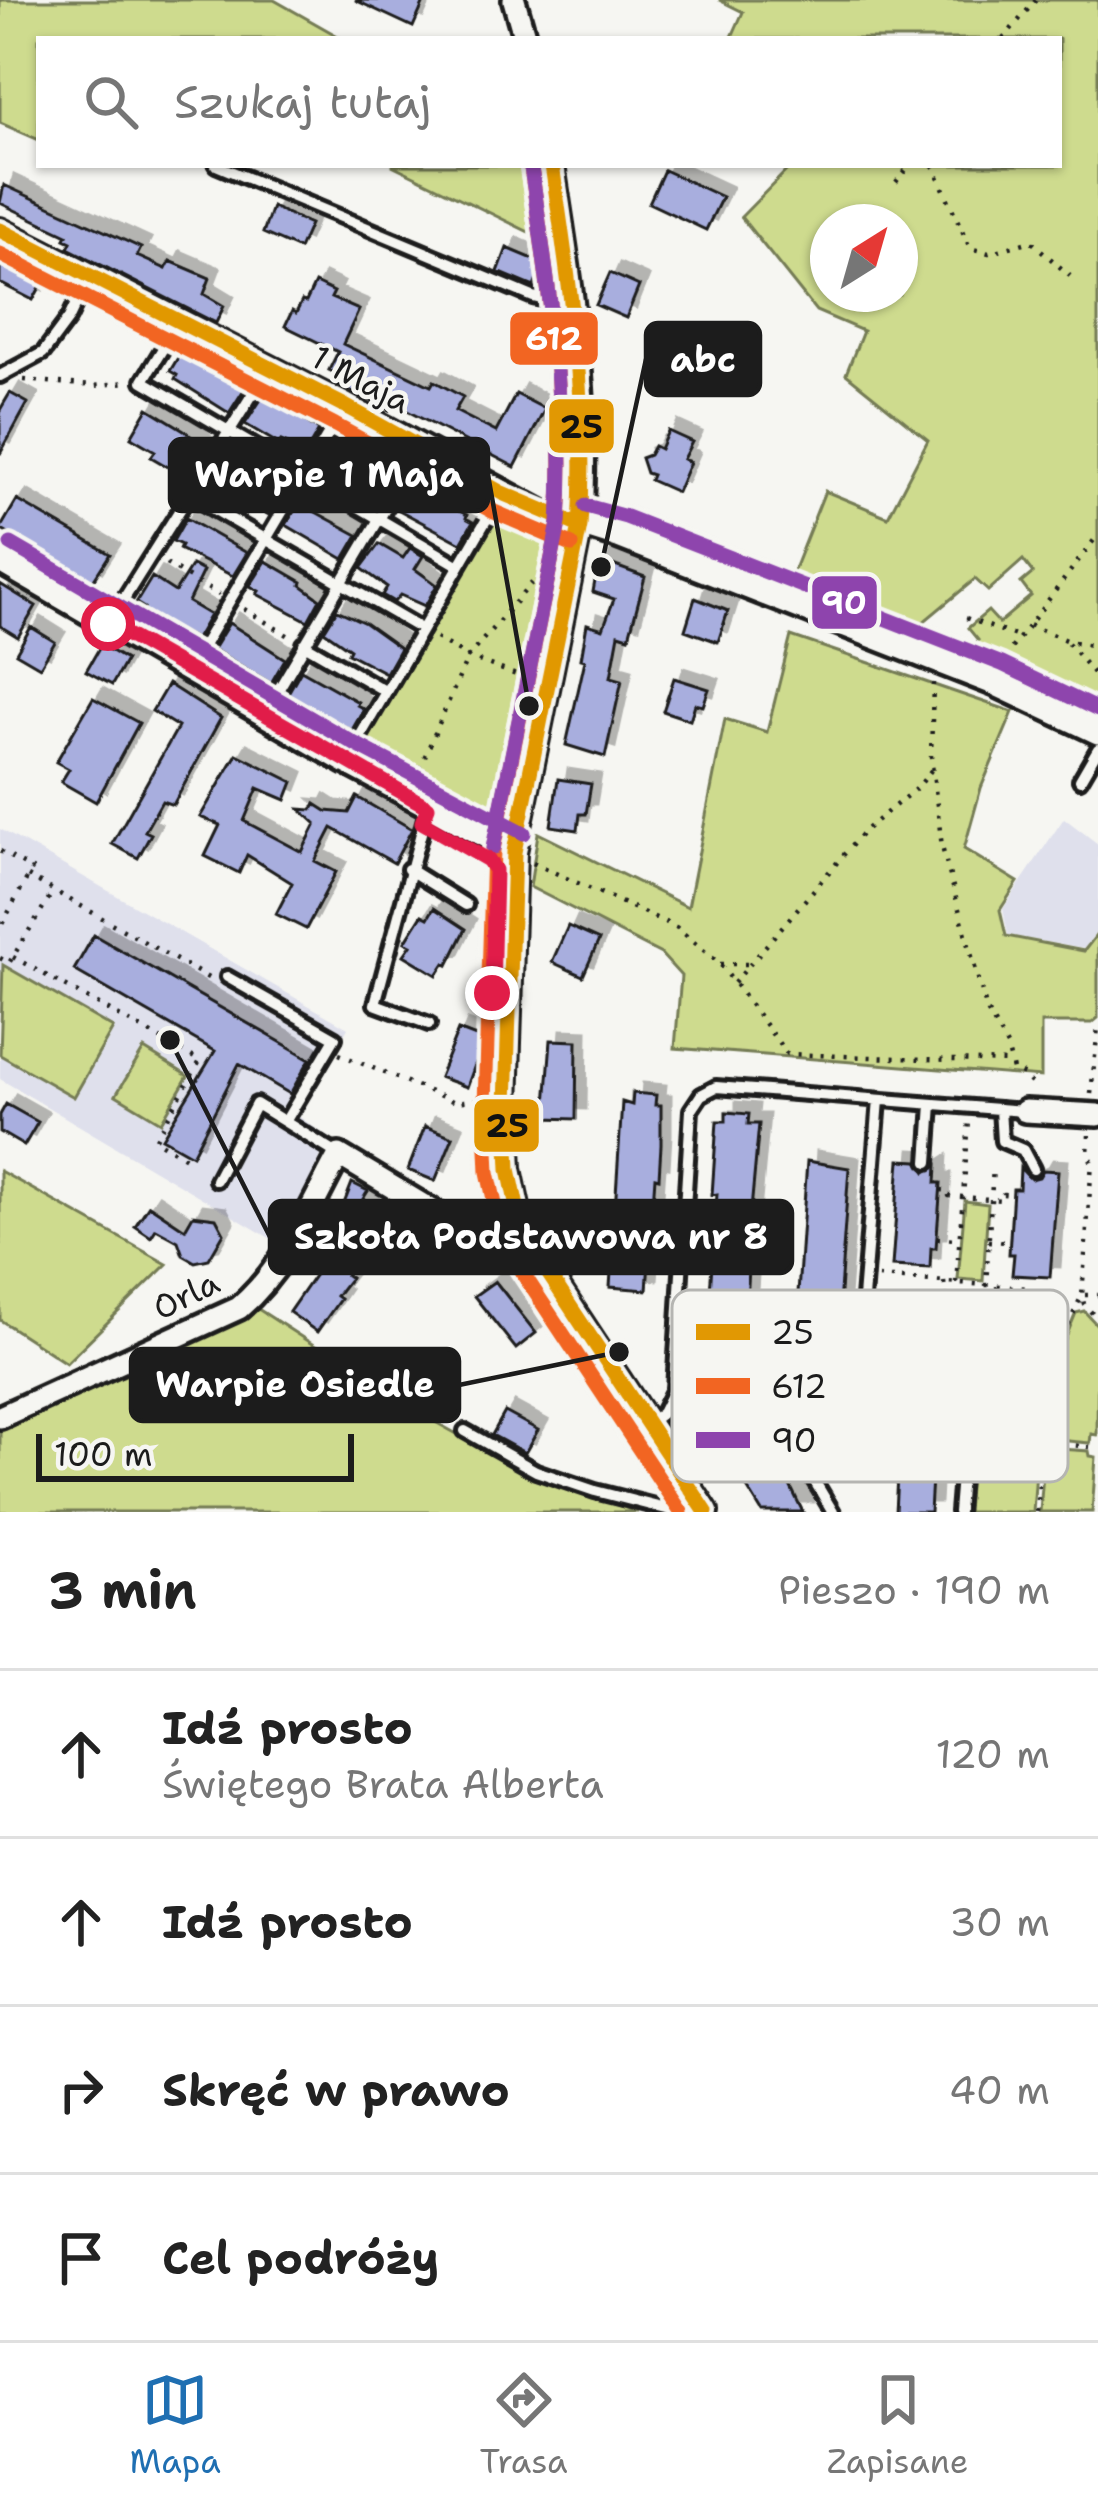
<!DOCTYPE html>
<html lang="pl">
<meta charset="utf-8">
<style>
:root{--surface:#fff;--page:#f6f6f6;--text:#222;--muted:#767676;--line:#e0e0e0;--accent:#1f6fb2}
body{margin:0;font-family:"Shantell Sans",sans-serif;background:var(--page);color:var(--text)}
.compass{position:absolute;left:810px;top:204px;width:108px;height:108px;border-radius:50%;background:var(--surface);box-shadow:0 3px 9px #0004;rotate:37deg}
.scale{position:absolute;left:36px;bottom:30px;width:318px;box-sizing:border-box;padding-left:12px;border:6px solid #1c1c1c;border-top:0;font-size:33px;line-height:42px;white-space:nowrap;color:#1c1c1c;-webkit-text-stroke:9px #f6f6f2;paint-order:stroke}
.stop{position:absolute;width:36px;height:36px;margin:-27px;border:9px solid #e11d48;border-radius:50%;background:#fff}
.stop.end{background:#e11d48;border-color:#fff;box-shadow:0 3px 12px #0008}
.list{margin:0;padding:0;list-style:none}
h2{display:flex;justify-content:space-between;align-items:center;height:156px;margin:0;padding:0 48px;font-size:51px}
h2 small{font-size:39px;font-weight:400;color:var(--muted)}
.list li{display:grid;grid-template-columns:78px 1fr auto;gap:36px;align-items:center;box-sizing:border-box;height:168px;padding:0 48px;border-top:3px solid var(--line)}
.list b{display:block;font-size:45px;white-space:nowrap}
.list p{margin:0;font-size:39px;white-space:nowrap;color:var(--muted)}
.list em{font-size:39px;font-style:normal;color:var(--muted)}
.icon{flex:none;width:66px;height:66px;fill:none;stroke:currentColor;stroke-width:2;stroke-linecap:round;stroke-linejoin:round}
.map{position:relative;flex:none;width:1098px;height:1512px;overflow:hidden}
.search{position:absolute;background:var(--surface);box-shadow:0 3px 9px #0004;left:36px;right:36px;top:36px;height:132px;display:flex;align-items:center;gap:30px;box-sizing:border-box;padding:0 42px;border-radius:0px;color:var(--muted);font-size:45px}
.sheet{height:828px;background:var(--surface)}
nav{display:flex;justify-content:space-around;align-items:center;box-sizing:border-box;height:168px;border-top:3px solid var(--line);background:var(--surface);font-size:33px;color:var(--muted)}
nav a{display:grid;justify-items:center;gap:6px}
nav .on{color:var(--accent)}
.map>svg:first-child{display:block}
</style>
<div class="map">
<svg width="1098" height="1512" viewBox="0 0 1098 1512">
<defs>
<filter id="shadow"><feDropShadow dx="10" dy="-10" stdDeviation="0" flood-color="#0004"/></filter>
</defs>
<rect width="100%" height="100%" fill="#f6f6f2"/>
<filter id="ink" filterUnits="userSpaceOnUse"><feTurbulence type="fractalNoise" baseFrequency=".00833" numOctaves="2"/><feDisplacementMap in="SourceGraphic" scale="24" xChannelSelector="R" yChannelSelector="G"/><feConvolveMatrix kernelMatrix="1 2 1 2 8 2 1 2 1" color-interpolation-filters="sRGB"/></filter>
<g filter="url(#ink)">
<path fill="#dfe0ec" d="M1064,818L1098,844V930L1084,949L1008,935L1003,909Z
M0,829L348,1028L298,1116L329,1138L280,1244L0,1079Z"/>
<path fill="#cedb8e" stroke="#757c55" stroke-width="3" fill-rule="evenodd" d="M0,0H274L343,39H39V140L0,123Z
M719,0H1098V723L1040,693L938,652L956,638L966,650L978,640L968,628L988,611L999,623L1031,596L1021,583L1033,573L1023,560L988,591L975,579L904,638L785,592L825,491L888,517L928,440L846,374L863,331L816,311L741,217L792,165H1059V39H731L743,12ZM828,222H900V294H828Z
M392,165H532L543,239Z
M494,513L553,544L559,556L506,814L501,820H493L362,743Z
M791,636L1013,712L981,788L964,849L1018,882L1000,910L1006,936L1084,951L1098,933V1018L1092,1023H1041V1077L675,1048L681,976L661,954L530,887L538,833L688,907L725,719L767,732Z
M3,965L113,1028L74,1097L0,1055Z
M144,1049L188,1076L161,1122L116,1095Z
M0,1171L167,1264L66,1363L0,1320Z
M965,1201L988,1204L983,1281L958,1279Z
M255,1307L417,1412L535,1477L638,1512H0V1425Z
M1084,1311L1098,1326L1097,1435L1091,1434L1090,1443L1046,1439L1051,1373L1076,1313Z
M978,1369L1043,1374L1033,1512H967Z
M1045,1448L1089,1451L1090,1456L1096,1457L1092,1512H1040Z"/>
<path fill="#a8aede" stroke="#1c1c1c" stroke-width="3" filter="url(#shadow)" d="M355,0H425L413,27Z
M664,170L722,197L706,230L649,203Z
M4,185L141,248L137,256L166,269L170,261L210,278L204,294L224,306L216,323L68,248L71,242L65,239L67,235L0,203Z
M272,207L310,224L299,249L263,233Z
M507,248L543,263L534,287L498,272Z
M0,257L44,280L33,300L0,283Z
M610,273L639,286L626,318L596,305Z
M315,283L334,292L331,298L359,310L343,344L431,386L434,381L463,397L455,411L496,432L516,394L545,409L515,467L392,403L389,410L333,382L337,374L329,370L338,352L285,326L292,311L296,313L302,301L306,302Z
M182,351L207,362L245,388L229,413L175,379L177,375L170,371Z
M10,393L28,403L0,454V410Z
M262,398H268L319,430L306,452L281,441L279,444L245,424Z
M148,408L184,430L206,450L187,478L151,457L155,451L131,437Z
M668,431L692,442L683,459L690,462L677,492L650,480L652,475L646,473L641,458L649,455L654,446L660,449Z
M223,460L277,487L275,490L282,494L269,515L209,482Z
M411,485L467,515L466,518L473,522L461,543L397,509Z
M17,500L110,554L92,582L0,529Z
M299,503L358,535L344,559L286,525Z
M186,518L247,553L233,576L179,549L181,545L173,541Z
M379,544L403,558L410,548L423,556L415,569L437,585L425,606L400,595L394,602L382,595L387,587L361,568Z
M266,561L302,582L301,585L320,599L308,621L257,594L259,591L250,586Z
M602,561L645,577L629,637L619,634L611,677L622,680L605,757L566,745L585,660L581,659L587,624L603,629L614,599L593,592L598,564Z
M192,565L203,571L188,602L210,615L196,639L142,611L144,608L136,603L152,577L175,592Z
M0,584L36,606L18,637L0,626Z
M695,598L728,611L718,642L685,630Z
M337,610L365,623L400,648L386,673L348,653L350,649L324,631Z
M229,623L285,659L271,683L213,649Z
M31,627L55,642L40,667L16,653Z
M101,645L126,660L112,685L86,671Z
M301,670L358,702L357,705L364,709L352,730L314,712L288,693Z
M674,678L709,689L703,706L695,704L690,720L663,711Z
M168,684L221,718L173,805L162,801L145,831L151,834L138,858L112,844L178,727L152,711Z
M93,698L139,723L96,802L61,782L69,769L56,762Z
M237,754L293,782L286,800L258,788L244,821L302,852L316,824L300,809L312,810L315,804L326,811L349,813L357,797L412,829L394,863L332,828L315,861L336,872L306,929L276,914L292,883L247,855L239,873L205,856L220,825L200,817Z
M558,779L591,784L586,814H580L578,830L551,826Z
M434,908L466,929L448,965L445,963L437,975L404,955L411,945L405,942L422,915L428,918Z
M568,926L599,940L583,976L552,962Z
M94,935L310,1059L290,1094L239,1064L192,1155L162,1138L215,1051L74,970Z
M458,1030L484,1040L467,1087L439,1077Z
M551,1040L577,1041L576,1119L545,1118Z
M633,1093L656,1095L655,1105H661V1145L659,1178L655,1177L647,1290L610,1287L622,1102L632,1105Z
M6,1104L38,1122L24,1146L0,1132V1115Z
M726,1112L749,1114L748,1124H759L747,1253H750L740,1412L728,1411L727,1425L704,1424L700,1409H696L698,1390L703,1391L717,1194L712,1195L717,1121H726Z
M425,1126L453,1137L435,1181L408,1170Z
M900,1160L918,1161L926,1172L937,1165L936,1183H941L936,1248H931L930,1268L892,1266Z
M807,1161L849,1168L837,1333L833,1334L830,1378L962,1387L959,1421L934,1425L775,1410L778,1375L796,1376L799,1337H795Z
M1020,1168L1031,1179L1039,1177L1043,1170L1058,1171L1050,1277L1012,1275L1014,1254H1009L1013,1189H1019Z
M352,1183L368,1191L363,1199L370,1210L359,1232L368,1237L346,1275L350,1278L336,1296L340,1299L317,1332L289,1312L338,1241L331,1237Z
M149,1205L185,1229L193,1215L216,1218L224,1233L209,1259L195,1262L183,1255L178,1241L156,1229L151,1237L135,1226Z
M495,1281L536,1333L516,1349L474,1296Z
M505,1412L538,1430L525,1453L492,1435Z
M768,1454L785,1475L803,1512H762L738,1473Z
M898,1457L933,1459L930,1512H895Z"/>
<g fill="none" stroke-linecap="round" stroke-linejoin="round">
<defs>
<path id="lane" d="M216,165L533,297L573,307
M179,322L143,381L458,565
M0,376L43,353L69,318L89,276
M189,495L421,629
M108,624L269,368
M304,644L385,691
M188,671L345,406
M264,714L421,448
M345,762L502,493
M1080,780L1098,749
M428,807L375,1004L429,1024
M408,869L466,905
M227,977L335,1038L285,1122
M1000,1109L1002,1141L1023,1150L1033,1169
M928,1162L932,1104
M216,1180L256,1104L339,1155
M862,1313L918,1319
M859,1348L879,1100
M648,1424L662,1413L674,1389L691,1110L701,1095L716,1087L1024,1111
M465,1431L536,1471L595,1491L678,1512L701,1502
M833,1512L805,1465L807,1451L827,1441L963,1452L958,1512"/>
<path id="street" d="M514,0L525,39
M552,165C570,285 592,404 580,526L514,852L506,1106L509,1169L523,1235L706,1512
M0,230L345,406L545,514L618,537L994,684L1098,733
M0,562L345,762L514,852
M1025,1111L1098,1115
M0,1417L239,1308C286,1268 310,1208 339,1155L491,1246L523,1235"/>
</defs>
<use href="#lane" stroke="#1c1c1c" stroke-width="20"/>
<use href="#street" stroke="#1c1c1c" stroke-width="30"/>
<path stroke="#1c1c1c" stroke-width="4.5" stroke-dasharray="3 9" stroke-linecap="butt" d="M1003,39L1036,0
M933,165L970,248L989,253L1031,241L1070,276
M896,182L910,165
M24,380L94,386L126,382
M166,564L219,595
M244,609L291,637
M966,618L1018,637
M1029,625L1068,641L1098,646
M436,638L468,657L530,680
M1068,643L1098,679
M997,667L1098,535
M933,683L931,756L942,847L987,1011L1007,1046L1013,1070L1025,1075L1036,1090
M415,779L468,657L549,563
M0,851L32,869L0,928
M533,863L676,927L720,964L787,1054L1008,1062
M28,876L210,979
M13,957L200,1061L155,1140L192,1162
M0,958L9,963L54,890
M720,964H750
M734,983L864,831L919,786L932,769
M339,1054L455,1102L486,1098
M1091,1094L1098,1028
M1089,1135L1088,1154L1092,1162L1082,1295L1084,1304L1098,1320
M941,1190L949,1191V1196L1002,1200L1003,1194L1013,1195
M937,1238L960,1239
M988,1241L1010,1242
M878,1277L1028,1288
M944,1282L947,1305
M956,1283L969,1121
M986,1286L993,1167
M997,1286L999,1308
M1040,1442L1090,1447
M1037,1512L1047,1371L1082,1295H1098"/>
<use href="#lane" stroke="#f6f6f2" stroke-width="10"/>
<use href="#street" stroke="#f6f6f2" stroke-width="21"/>
<defs>
<path id="bus-1" d="M552,165C570,285 588,404 580,526L514,852L506,1106L509,1169L523,1235L706,1512
M0,230L345,406L502,493L580,526"/>
<path id="bus-2" d="M531,168C549,287 567,403 559,523L493,850L485,1105L488,1172L504,1245L681,1512
M0,254L335,425L492,511L572,545"/>
<path id="bus-3" d="M586,506L626,517L1002,664L1098,710
M11,544L355,744L524,833
M493,848L559,523C567,403 549,287 531,168"/>
</defs>
<use href="#bus-1" stroke="#f6f6f2" stroke-width="24"/>
<use href="#bus-2" stroke="#f6f6f2" stroke-width="24"/>
<use href="#bus-3" stroke="#f6f6f2" stroke-width="24"/>
<use href="#bus-1" stroke="#e19803" stroke-width="15"/>
<use href="#bus-2" stroke="#f26522" stroke-width="15"/>
<use href="#bus-3" stroke="#8e44ad" stroke-width="15"/>
</g>
</g>
<g fill="none" stroke-linecap="round" stroke-linejoin="round" filter="url(#ink)">
<path stroke="#e11d48" stroke-width="15" d="M108,624L428,807L422,822L488,860L495,870L492,993"/>
</g>
<g text-anchor="middle" dominant-baseline="central" stroke-width="9" stroke-linejoin="round" paint-order="stroke">
<g font-size="33" fill="#1c1c1c" stroke="#f6f6f2">
<text transform="translate(361 379) rotate(28)">1 Maja</text>
<text transform="translate(186 1295) rotate(-26)">Orla</text>
</g>
</g>
<rect x="672" y="1290" width="396" height="192" rx="18" fill="#f6f6f2" stroke="#b5b5b2" stroke-width="3"/>
<rect x="696" y="1324" width="54" height="16" fill="#e19803"/>
<rect x="696" y="1378" width="54" height="16" fill="#f26522"/>
<rect x="696" y="1432" width="54" height="16" fill="#8e44ad"/>
<g font-size="33" fill="#1c1c1c">
<text x="771" y="1344">25</text>
<text x="771" y="1398">612</text>
<text x="771" y="1452">90</text>
</g>
<path fill="none" stroke="#1c1c1c" stroke-width="4.5" d="M601 567L646 359M529 706L488 475M170 1040L270 1237M619 1352L459 1385"/>
<g fill="#1c1c1c" stroke="#f6f6f2" stroke-width="4.5">
<circle cx="601" cy="567" r="12"/>
<circle cx="529" cy="706" r="12"/>
<circle cx="170" cy="1040" r="12"/>
<circle cx="619" cy="1352" r="12"/>
</g>
<g fill="#1c1c1c" stroke="#1c1c1c" stroke-width="4.5">
<rect x="646" y="323" width="114" height="72" rx="12"/>
<rect x="170" y="439" width="318" height="72" rx="12"/>
<rect x="270" y="1201" width="522" height="72" rx="12"/>
<rect x="131" y="1349" width="328" height="72" rx="12"/>
</g>
<g font-size="36" text-anchor="middle" font-weight="bold" fill="#fff">
<text x="703" y="372">abc</text>
<text x="329" y="487">Warpie 1 Maja</text>
<text x="531" y="1249">Szkoła Podstawowa nr 8</text>
<text x="295" y="1397">Warpie Osiedle</text>
</g>
<g stroke="#f6f6f2" stroke-width="4.5">
<rect x="508" y="310" width="92" height="57" rx="12" fill="#f26522"/>
<rect x="547" y="397" width="69" height="58" rx="12" fill="#e19803"/>
<rect x="810" y="574" width="69" height="57" rx="12" fill="#8e44ad"/>
<rect x="472" y="1097" width="69" height="57" rx="12" fill="#e19803"/>
</g>
<g font-size="33" text-anchor="middle" font-weight="bold" fill="#fff">
<text x="554" y="350">612</text>
<text x="844" y="614">90</text>
</g>
<g font-size="33" text-anchor="middle" font-weight="bold" fill="#111">
<text x="581" y="438">25</text>
<text x="507" y="1137">25</text>
</g>
</svg>
<svg class="compass" viewBox="-18 -18 36 36"><path d="M0-13l5 13h-10z" fill="#e53935"/><path d="M0 13l5-13h-10z" fill="#767676"/></svg>
<div class="scale">100 m</div>
<div class="stop" style="left:108px;top:624px"></div>
<div class="stop end" style="left:492px;top:993px"></div>
<div class="search"><svg class="icon" aria-label="search" viewBox="0 0 24 24"><circle cx="10" cy="10" r="6"/><path d="M15 15l6 6"/></svg>Szukaj tutaj</div>
</div>
<section class="sheet">
<h2>3 min<small>Pieszo · 190 m</small></h2>
<ul class="list">
<li><svg class="icon" aria-label="ahead" viewBox="0 0 24 24"><path d="M12 20V5M6 11l6-6 6 6"/></svg><div><b>Idź prosto</b><p>Świętego Brata Alberta</p></div><em>120 m</em></li>
<li><svg class="icon" aria-label="ahead" viewBox="0 0 24 24"><path d="M12 20V5M6 11l6-6 6 6"/></svg><div><b>Idź prosto</b></div><em>30 m</em></li>
<li><svg class="icon" aria-label="right" viewBox="0 0 24 24"><path d="M7 20v-9h11M14 6l5 5-5 5"/></svg><div><b>Skręć w prawo</b></div><em>40 m</em></li>
<li><svg class="icon" aria-label="arrive" viewBox="0 0 24 24"><path d="M6 21V4h12l-3 4 3 4H6"/></svg><div><b>Cel podróży</b></div></li>
</ul>
</section>
<nav>
<a class="on"><svg class="icon" aria-label="map" viewBox="0 0 24 24"><path d="M3 6l6-2 6 2 6-2v14l-6 2-6-2-6 2zM9 4v14M15 6v14"/></svg>Mapa</a>
<a><svg class="icon" aria-label="directions" viewBox="0 0 24 24"><path d="M12 3l9 9-9 9-9-9zM9 14v-3h6M13 9l2 2-2 2"/></svg>Trasa</a>
<a><svg class="icon" aria-label="saved" viewBox="0 0 24 24"><path d="M7 4h10v16l-5-4-5 4z"/></svg>Zapisane</a>
</nav>
